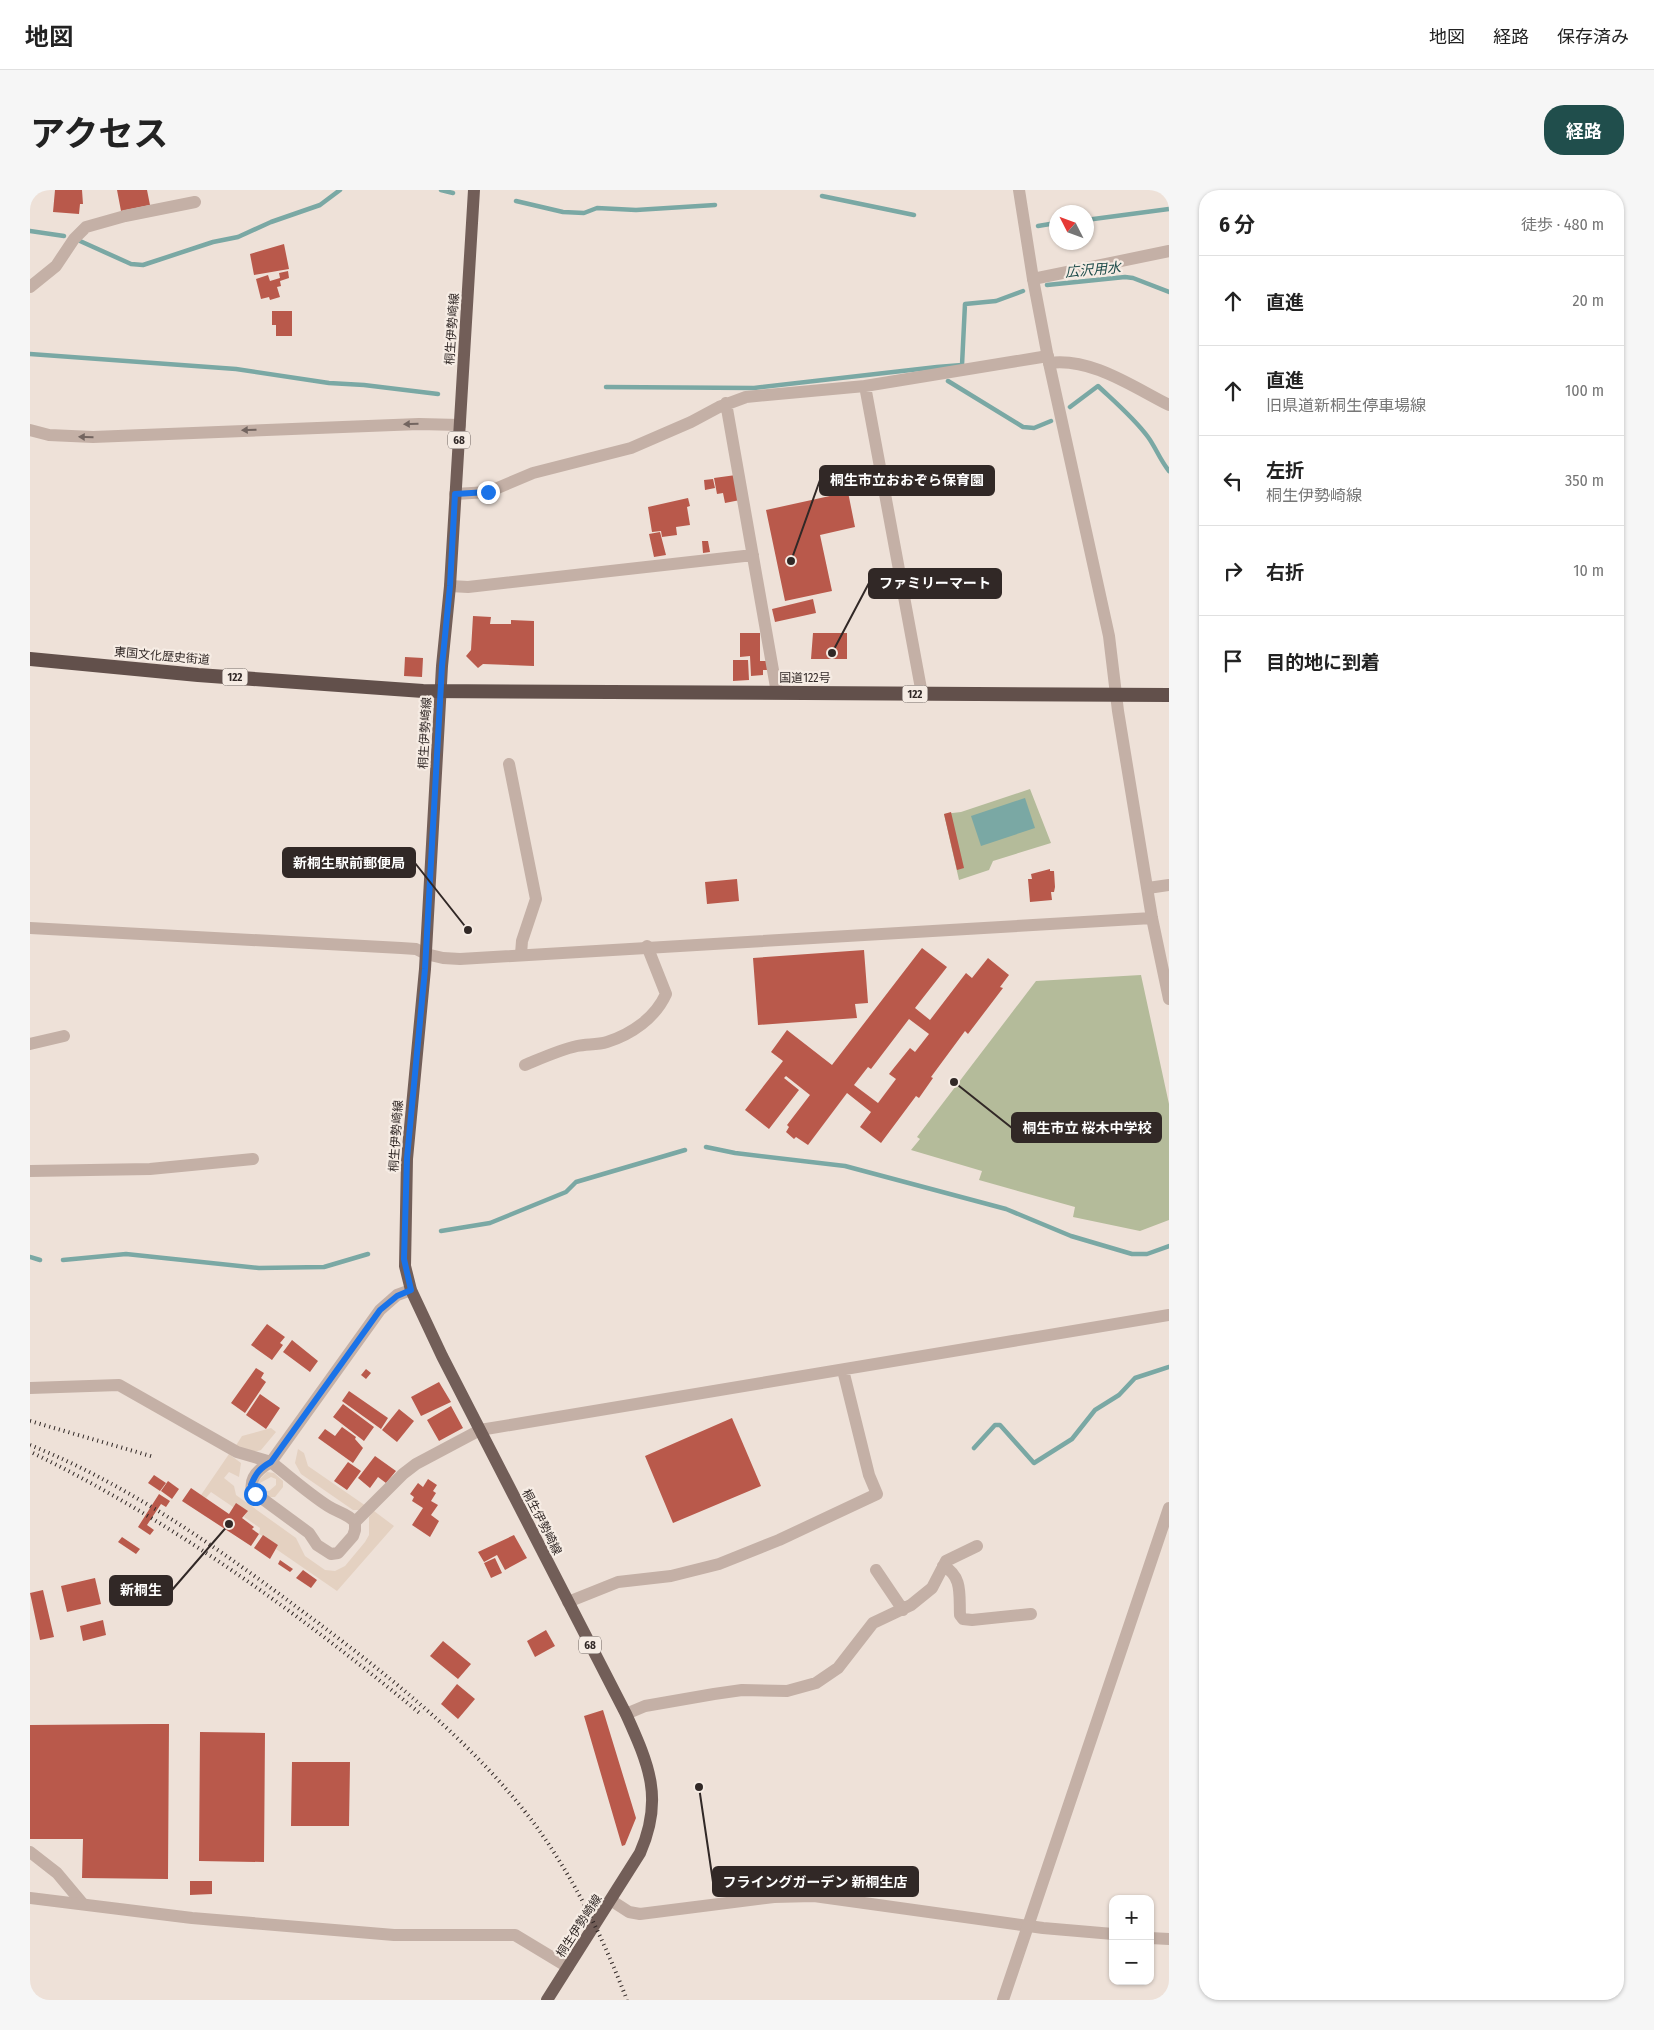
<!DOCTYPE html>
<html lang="ja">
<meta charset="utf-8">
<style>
:root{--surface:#fff;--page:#f6f6f6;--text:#222;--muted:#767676;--line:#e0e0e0;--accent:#204e4c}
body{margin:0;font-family:"Fira Sans Condensed","Noto Sans JP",sans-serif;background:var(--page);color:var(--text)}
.controls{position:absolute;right:15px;bottom:15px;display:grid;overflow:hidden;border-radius:10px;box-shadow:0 1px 4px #0004}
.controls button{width:45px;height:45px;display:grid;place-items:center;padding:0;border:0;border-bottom:1px solid var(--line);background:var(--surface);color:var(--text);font:25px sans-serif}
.compass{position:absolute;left:1019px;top:15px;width:45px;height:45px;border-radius:50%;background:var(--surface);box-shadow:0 1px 4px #0004;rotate:312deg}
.stop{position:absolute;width:15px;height:15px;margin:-11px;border:4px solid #1a73e8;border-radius:50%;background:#fff}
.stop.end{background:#1a73e8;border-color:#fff;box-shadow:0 1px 5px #0008}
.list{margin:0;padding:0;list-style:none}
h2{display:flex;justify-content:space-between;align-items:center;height:65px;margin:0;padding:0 20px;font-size:21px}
h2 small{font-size:16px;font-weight:400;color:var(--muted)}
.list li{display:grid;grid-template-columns:32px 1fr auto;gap:15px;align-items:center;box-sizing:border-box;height:90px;padding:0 20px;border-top:1px solid var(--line)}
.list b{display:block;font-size:19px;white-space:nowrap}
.list p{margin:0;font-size:16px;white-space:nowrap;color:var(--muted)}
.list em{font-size:16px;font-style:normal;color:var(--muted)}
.icon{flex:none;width:28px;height:28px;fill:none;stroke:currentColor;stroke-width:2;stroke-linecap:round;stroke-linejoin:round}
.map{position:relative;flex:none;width:1139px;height:1810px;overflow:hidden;border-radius:20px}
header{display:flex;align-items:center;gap:30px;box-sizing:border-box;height:70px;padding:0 25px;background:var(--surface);border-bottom:1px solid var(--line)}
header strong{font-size:24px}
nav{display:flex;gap:28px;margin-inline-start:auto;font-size:18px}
.intro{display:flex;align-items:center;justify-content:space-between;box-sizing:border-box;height:120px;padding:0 30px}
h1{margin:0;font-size:35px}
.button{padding:12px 22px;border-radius:20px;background:var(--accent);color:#fff;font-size:18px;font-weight:700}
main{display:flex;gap:30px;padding:0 30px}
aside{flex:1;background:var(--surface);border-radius:20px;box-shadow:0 1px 4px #0004}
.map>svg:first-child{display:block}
</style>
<header>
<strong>地図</strong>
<nav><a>地図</a><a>経路</a><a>保存済み</a></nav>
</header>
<div class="intro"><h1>アクセス</h1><a class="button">経路</a></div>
<main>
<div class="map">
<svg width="1139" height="1810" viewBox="0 0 1139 1810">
<rect width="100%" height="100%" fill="#eee1d8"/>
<path fill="#b4bb9a" d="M1000,599L1021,653L963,671L959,680L929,690L914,624L931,622Z
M1111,785L1139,914V1030L1110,1041L1043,1027L1045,1017L949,990L952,981L881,960L890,949L887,947L1006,791Z"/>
<path fill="#e4d1c1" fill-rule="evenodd" d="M241,1238L246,1242L231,1260L224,1262L205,1257L212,1246Z
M268,1259L274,1263L278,1276L336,1316L329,1320H323L271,1284L265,1273Z
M199,1264L211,1273L209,1287L199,1282L194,1288L204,1296L206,1305L266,1348L275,1366L295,1380L305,1381L315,1376L335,1352L339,1345V1327L344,1321L364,1336L307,1401L246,1359L248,1355L229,1344L230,1338L214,1327L217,1322L203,1317L181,1302L176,1308L171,1305Z
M237,1282L244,1283L253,1291V1297L245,1307H239L228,1301L227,1292ZM241,1287L246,1289V1295L239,1301H232L230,1293Z"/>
<path fill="#7aa8a4" d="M995,608L1005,638L951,656L941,626Z"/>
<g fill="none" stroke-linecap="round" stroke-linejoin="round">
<path stroke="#7aa8a4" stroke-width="4.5" d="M411,0L423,3
M792,6L884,25
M486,11L533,22L554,23L567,18L606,20L685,15
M1056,30L1139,19
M1008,36L1026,33
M0,41L34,46
M50,51L101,74L113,75L183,52L208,47L241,32L290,15L310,0
M1017,95L1095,87L1103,88L1139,102
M0,164L206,179L299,193L334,195L408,204
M907,177L932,175L935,114L966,111L993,101
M918,191L993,237L1004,238L1021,231
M576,197L724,198L907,177L910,180
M1040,217L1068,196C1085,212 1104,228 1118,247C1126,258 1130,270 1139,281
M676,957L705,963L815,976L976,1019L1041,1046L1102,1064H1117L1139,1056
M411,1041L460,1033L536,1002L546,992L655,960
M0,1067L10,1070
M33,1070L96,1064L229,1078L294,1077L338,1064
M944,1258L965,1235H970L1004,1273L1042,1249L1065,1220L1089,1205L1105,1188L1139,1177"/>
</g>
<path fill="#b9594b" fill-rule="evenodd" d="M25,0H52L53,14H50L49,24L23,22Z
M87,0H117L120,15L91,21Z
M254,54L259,79L224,85L220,64Z
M258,81L259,88L250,91L251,96L247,97L250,107L240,110L239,107L231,109L226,89L238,85L240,91L250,88L249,83Z
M242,121H262V146H246V135H242Z
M706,285L710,310L695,313L693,303L687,304L684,288Z
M683,289L685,298L675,300L674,290Z
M818,302L825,337L790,345L802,401L755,411L736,320Z
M658,308L660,316L657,317L660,335L646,337L647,345L632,347L631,341L622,342L618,317Z
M630,342L636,365L624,367L619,344Z
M672,351H678L680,362L673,363Z
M783,409L786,423L745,432L742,419Z
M443,426L461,427L460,434H481V430L504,431V476L453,474L448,478L436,466L441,460Z
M710,443H730V471H737L738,480H733V485L721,486L720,466L710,467Z
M783,443H817V469H781Z
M375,467L393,468L392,487L374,486Z
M703,470H718L719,490L703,491Z
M921,622L934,678L927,680L914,624Z
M1020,679V681H1024L1025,697L1024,702H1021L1022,710L1000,712L998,689H1002L1001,684Z
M707,689L709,711L677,714L675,692Z
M892,758L917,777L885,818L900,830L936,783L942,788L958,768L979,785L970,797L973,798L938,844L935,841L901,887L903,888L889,908L886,906L851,953L830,937L841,922L817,903L778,955L766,947L764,949L756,942L759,937L757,935L780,905L756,886L754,888L769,900L739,939L715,920L753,871L741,862L757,840L802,875ZM879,829L899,844L885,862L880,858L859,884L866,889L848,913L824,895L838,877L841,879Z
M834,760L838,813L825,814L827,828L728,835L723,768Z
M237,1134L255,1147L250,1153L253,1155L242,1170L221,1155Z
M262,1150L288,1171L280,1182L253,1162Z
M226,1178L234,1183L231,1188L236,1192L215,1223L201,1213Z
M336,1179L341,1183L336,1189L331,1185Z
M409,1192L421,1212L391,1226L381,1207Z
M319,1201L358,1228L351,1239L312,1211Z
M230,1204L250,1218L236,1239L216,1225Z
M313,1214L344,1237L334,1251L303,1227Z
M421,1216L433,1238L409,1251L397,1230Z
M369,1219L384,1231L367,1252L352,1240Z
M702,1228L731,1296L643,1333L615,1266Z
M312,1237L326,1247L325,1249L333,1258L323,1273L288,1248L295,1239L305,1246Z
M345,1266L366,1281L356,1293L348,1287L340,1298L328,1288Z
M318,1272L331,1281L317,1300L304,1291Z
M124,1285L136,1293L130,1301L118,1293Z
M398,1289L407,1295L403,1301L406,1303L401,1311L408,1315L401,1325L409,1331L400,1347L382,1335L393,1318L382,1311L384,1307L380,1304L388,1293L393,1297Z
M138,1291L149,1299L142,1309L131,1301Z
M161,1298L199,1324L206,1313L218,1321L212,1328L224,1337L222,1339L229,1344L221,1356L152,1311Z
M129,1304L140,1311L136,1317L131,1314L117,1335L124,1340L120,1345L108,1337Z
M233,1345L248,1355L240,1369L224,1358Z
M484,1345L497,1368L475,1380L467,1365L454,1372L448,1362Z
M92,1347L110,1359L106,1364L88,1352Z
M465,1368L472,1383L461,1388L454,1373Z
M250,1370L263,1379L260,1382L248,1374Z
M273,1380L287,1390L281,1398L266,1388Z
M65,1388L71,1414L37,1422L31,1396Z
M13,1400L24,1447L10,1450L0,1403Z
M73,1430L76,1445L53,1451L50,1436Z
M516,1440L525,1456L505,1467L497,1451Z
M413,1451L441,1474L428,1489L400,1466Z
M427,1494L445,1509L428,1529L411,1514Z
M573,1520L606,1628L595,1655L592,1656L554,1526Z
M122,1534H139L138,1689L52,1688L53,1649H0V1535Z
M170,1542L235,1543L234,1672L169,1671Z
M262,1572H320L319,1636H261Z
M160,1691H182V1704L160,1705Z"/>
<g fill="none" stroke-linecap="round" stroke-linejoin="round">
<path stroke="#c4b0a6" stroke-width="12" d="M1003,89L1139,61
M0,97L26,76L44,49L56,37L95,26L165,12
M1019,173C1061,167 1103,197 1139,215
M835,196L892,504
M696,213L747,503
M0,240L19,245L63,247L389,234L430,235
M425,304L458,302L503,283L601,258L661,232L689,217L716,207L835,196L1018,166
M420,396L438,397L723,365
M479,574L506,709L492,751L491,764
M1118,698L1139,695
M0,738L371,758L386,759L396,764
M0,854L34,846
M495,875C512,868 529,860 547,856C557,854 567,855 577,852C602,844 625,828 636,804L617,756
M0,981L120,979L223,969
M0,1198L89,1195L207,1262L241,1272
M325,1332L373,1284L386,1274L450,1240L1139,1125
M913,1376C933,1386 929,1405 930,1425L933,1429L942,1430L1001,1424
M846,1380L873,1420
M538,1412L588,1392L641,1386L689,1374L749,1350L847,1304L839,1285L813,1180
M596,1524L615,1516L684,1504L712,1500L757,1501L786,1493L808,1478L843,1433L881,1415L902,1398L916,1371L947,1356
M0,1662L27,1683L53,1714
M582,1711L599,1722L610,1724L744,1707L784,1706L1013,1738L1083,1744
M1120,1748L1139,1749"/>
<path stroke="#c4b0a6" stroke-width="12" d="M989,0L1003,89L1019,173L1079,446L1088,521L1122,728L1139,809
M396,764L413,768L430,769L1122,728
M241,1272C260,1287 278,1303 298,1316C307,1322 317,1323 325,1332V1340L323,1346L308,1363L301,1364L287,1355L279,1343L222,1301C219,1287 230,1278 241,1272Z
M241,1272L350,1120L367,1105L381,1100
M0,1708L162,1728L364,1745H485L538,1777
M973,1810L1139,1318"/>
<path stroke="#725e58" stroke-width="12" d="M444,0L420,396L412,476L395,779L377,969L375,1076L381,1100L412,1166L596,1524C619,1575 634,1609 610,1663L517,1810"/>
<path stroke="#62504b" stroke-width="14" d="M0,469L168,485L393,501L1139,505"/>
<path stroke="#312826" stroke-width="4" stroke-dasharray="1 4" stroke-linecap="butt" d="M0,1231L124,1267
M0,1255C97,1294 185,1356 268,1418C353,1481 442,1550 506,1636C545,1690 573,1748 597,1810
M3,1263C144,1332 272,1426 392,1525"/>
</g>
<defs><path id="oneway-solid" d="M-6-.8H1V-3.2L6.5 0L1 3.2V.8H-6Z" transform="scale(1.25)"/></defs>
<g fill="#736560">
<use href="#oneway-solid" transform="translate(381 234) rotate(178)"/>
<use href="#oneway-solid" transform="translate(219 240) rotate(178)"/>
<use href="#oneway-solid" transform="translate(56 247) rotate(-179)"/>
</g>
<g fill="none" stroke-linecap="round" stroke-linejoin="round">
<path stroke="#1a73e8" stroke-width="6" d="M225,1304L221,1295C226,1283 230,1278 241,1272L350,1120L367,1106L381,1100L374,1069L377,968L395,779L412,476L420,396L425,304L458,302"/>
</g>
<g text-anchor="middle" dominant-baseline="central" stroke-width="4.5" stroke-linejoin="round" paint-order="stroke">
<g fill="#f6ece4" stroke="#6c635f" stroke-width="1">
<rect x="418" y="241.5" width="22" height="17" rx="4"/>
<rect x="192.5" y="478.5" width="25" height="17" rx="4"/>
<rect x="872.5" y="495.5" width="25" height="17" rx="4"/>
<rect x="549" y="1446.5" width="22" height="17" rx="4"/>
</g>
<g font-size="11" font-weight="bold" fill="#312826">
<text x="429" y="250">68</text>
<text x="205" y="487">122</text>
<text x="885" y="504">122</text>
<text x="560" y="1455">68</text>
</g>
<g font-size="12" fill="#312826" stroke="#f6ece4">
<text transform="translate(422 139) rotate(-86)">桐生伊勢崎線</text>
<text transform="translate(132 466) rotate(5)">東国文化歴史街道</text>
<text x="775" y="488">国道122号</text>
<text transform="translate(395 543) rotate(-87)">桐生伊勢崎線</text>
<text transform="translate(366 946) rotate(-86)">桐生伊勢崎線</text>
<text transform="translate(512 1332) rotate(63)">桐生伊勢崎線</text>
<text transform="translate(549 1736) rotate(-57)">桐生伊勢崎線</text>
</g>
<g font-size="14" font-style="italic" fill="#204e4c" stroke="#f6ece4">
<text transform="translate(1063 80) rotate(-5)">広沢用水</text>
</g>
</g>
<path fill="none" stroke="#312826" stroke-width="2" d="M761 371L790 290M802 463L839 393M438 740L385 673M924 892L982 938M199 1334L142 1400M669 1597L683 1692"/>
<g fill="#312826" stroke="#f6ece4" stroke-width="2">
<circle cx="761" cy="371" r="5"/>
<circle cx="802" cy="463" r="5"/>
<circle cx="438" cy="740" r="5"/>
<circle cx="924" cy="892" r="5"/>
<circle cx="199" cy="1334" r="5"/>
<circle cx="669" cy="1597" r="5"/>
</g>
<g fill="#312826" stroke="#312826" stroke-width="2">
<rect x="790" y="276" width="174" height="29" rx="5"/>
<rect x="839" y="379" width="132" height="29" rx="5"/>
<rect x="253" y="658" width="132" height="29" rx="5"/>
<rect x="982" y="923" width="149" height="29" rx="5"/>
<rect x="80" y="1386" width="62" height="29" rx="5"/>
<rect x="683" y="1677" width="205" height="29" rx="5"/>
</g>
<g font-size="14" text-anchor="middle" font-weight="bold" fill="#fff">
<text x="877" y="295">桐生市立おおぞら保育園</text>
<text x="905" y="398">ファミリーマート</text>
<text x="319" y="678">新桐生駅前郵便局</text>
<text x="1057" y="943">桐生市立 桜木中学校</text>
<text x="111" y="1405">新桐生</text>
<text x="785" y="1697">フライングガーデン 新桐生店</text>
</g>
</svg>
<div class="controls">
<button>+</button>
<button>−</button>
</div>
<svg class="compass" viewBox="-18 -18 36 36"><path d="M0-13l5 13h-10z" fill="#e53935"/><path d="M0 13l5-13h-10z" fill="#767676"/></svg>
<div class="stop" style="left:225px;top:1304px"></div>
<div class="stop end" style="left:458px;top:302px"></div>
</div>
<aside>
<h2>6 分<small>徒歩 · 480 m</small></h2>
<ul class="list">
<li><svg class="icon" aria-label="ahead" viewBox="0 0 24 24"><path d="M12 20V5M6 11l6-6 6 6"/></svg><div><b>直進</b></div><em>20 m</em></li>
<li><svg class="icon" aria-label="ahead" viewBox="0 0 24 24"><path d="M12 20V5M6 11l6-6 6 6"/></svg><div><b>直進</b><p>旧県道新桐生停車場線</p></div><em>100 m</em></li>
<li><svg class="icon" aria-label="left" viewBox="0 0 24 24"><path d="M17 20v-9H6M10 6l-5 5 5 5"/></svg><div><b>左折</b><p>桐生伊勢崎線</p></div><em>350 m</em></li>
<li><svg class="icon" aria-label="right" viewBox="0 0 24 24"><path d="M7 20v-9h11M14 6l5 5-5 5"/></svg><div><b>右折</b></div><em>10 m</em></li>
<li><svg class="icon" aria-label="arrive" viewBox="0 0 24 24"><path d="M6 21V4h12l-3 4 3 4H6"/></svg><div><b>目的地に到着</b></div></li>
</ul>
</aside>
</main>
